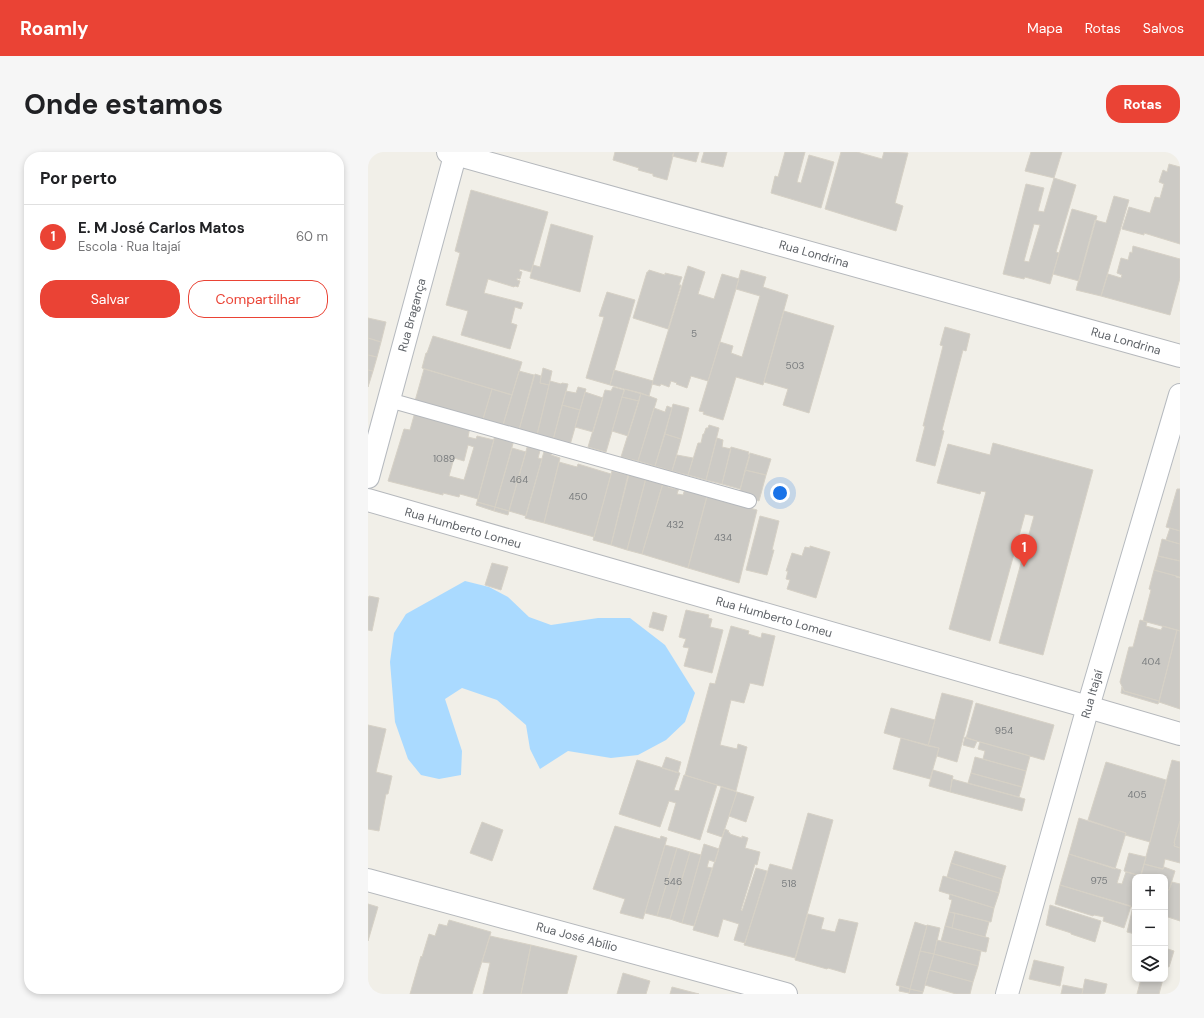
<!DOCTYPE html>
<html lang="pt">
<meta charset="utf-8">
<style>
:root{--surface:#fff;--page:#f6f6f6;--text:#202124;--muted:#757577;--line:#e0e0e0;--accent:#ea4335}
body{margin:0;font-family:"DM Sans",sans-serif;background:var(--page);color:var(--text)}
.controls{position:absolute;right:12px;bottom:12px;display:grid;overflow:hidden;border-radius:8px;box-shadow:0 2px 6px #0003}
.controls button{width:36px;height:36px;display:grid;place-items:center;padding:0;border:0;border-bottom:1px solid var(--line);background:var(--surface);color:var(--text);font:20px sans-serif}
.you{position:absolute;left:412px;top:341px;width:14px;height:14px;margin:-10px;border:3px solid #fff;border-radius:50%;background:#1a73e8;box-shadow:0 0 0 6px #1a73e833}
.badge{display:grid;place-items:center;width:26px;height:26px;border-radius:50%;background:var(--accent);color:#fff;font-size:13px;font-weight:700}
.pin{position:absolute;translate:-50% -33px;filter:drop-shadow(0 1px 2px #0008)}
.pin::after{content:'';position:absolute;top:21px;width:14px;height:12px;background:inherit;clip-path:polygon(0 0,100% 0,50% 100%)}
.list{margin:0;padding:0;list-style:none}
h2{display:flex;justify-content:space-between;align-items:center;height:52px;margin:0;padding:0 16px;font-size:17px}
h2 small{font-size:13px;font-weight:400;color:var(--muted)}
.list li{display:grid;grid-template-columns:26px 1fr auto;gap:12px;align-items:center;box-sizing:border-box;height:64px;padding:0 16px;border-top:1px solid var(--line)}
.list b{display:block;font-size:15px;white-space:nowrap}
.list p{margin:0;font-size:13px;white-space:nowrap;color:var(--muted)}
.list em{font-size:13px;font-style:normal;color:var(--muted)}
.actions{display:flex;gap:8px;padding:12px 16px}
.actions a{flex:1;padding:9px 0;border:1px solid var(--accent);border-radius:16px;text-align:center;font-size:14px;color:var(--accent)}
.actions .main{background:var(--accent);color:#fff}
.icon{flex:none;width:22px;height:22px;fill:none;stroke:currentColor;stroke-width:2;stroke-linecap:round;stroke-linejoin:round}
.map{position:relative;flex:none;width:812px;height:842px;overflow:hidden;border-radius:16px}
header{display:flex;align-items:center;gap:24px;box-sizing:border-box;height:56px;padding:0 20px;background:var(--accent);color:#fff}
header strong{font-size:19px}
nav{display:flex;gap:22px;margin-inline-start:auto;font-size:14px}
.intro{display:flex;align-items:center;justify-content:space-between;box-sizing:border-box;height:96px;padding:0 24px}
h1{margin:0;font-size:28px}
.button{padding:10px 18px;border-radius:16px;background:var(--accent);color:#fff;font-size:14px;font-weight:700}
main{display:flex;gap:24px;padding:0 24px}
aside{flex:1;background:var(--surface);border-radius:16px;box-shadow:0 2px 6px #0003}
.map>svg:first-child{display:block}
</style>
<header>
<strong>Roamly</strong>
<nav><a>Mapa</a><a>Rotas</a><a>Salvos</a></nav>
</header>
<div class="intro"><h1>Onde estamos</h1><a class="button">Rotas</a></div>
<main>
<aside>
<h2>Por perto<small></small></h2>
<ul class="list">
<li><span class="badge">1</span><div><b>E. M José Carlos Matos</b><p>Escola · Rua Itajaí</p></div><em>60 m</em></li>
</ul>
<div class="actions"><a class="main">Salvar</a><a>Compartilhar</a></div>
</aside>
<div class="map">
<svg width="812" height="842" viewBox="0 0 812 842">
<rect width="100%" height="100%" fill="#f1efe8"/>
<path fill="#aadaff" d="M97,429L121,435L140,445L161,465L183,473L230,466H262L297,493L327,541L317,570L298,588L270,603L243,606L200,599L172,617L162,597L158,573L129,548L94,536L77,547L94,599L93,623L71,627L53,623L40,607L27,570L22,510L26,481L38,462Z"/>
<path fill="#cccac5" stroke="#d6d1c6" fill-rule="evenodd" d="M247,0H306L299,28L285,24V22L270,18L271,16L245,8Z
M306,0H331L328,10L304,4Z
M336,0H359L355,15L333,10Z
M417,0H437L429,30L433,31L441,3L466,10L453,56L403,41L407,24L410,25Z
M473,0H489L514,7L516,0L540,1L527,51L535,54L528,79L457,57Z
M663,0H694L686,26L657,19Z
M801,12L812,15V92L776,81V83L754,77L761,55L782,61L787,45L792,46L796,32L791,30L795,18L799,20Z
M686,26L708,33L688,100L691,101L682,132L657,125L656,127L635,122L658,32L676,36L670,59L676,60ZM666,72L672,73L661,110L656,109Z
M103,38L180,60L163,120L152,117L151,119L154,120L152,127L149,126V128L152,129L150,135L147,134L146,135L120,127L116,141L155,151L153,157L147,155L143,171L149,173L142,197L93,183L100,159L78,153L92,101L87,99Z
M746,44L761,48L733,144L708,138L727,68L738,71Z
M704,57L729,64L711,129L685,122Z
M183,72L225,84L212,140L162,126L165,113L172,115Z
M765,94L812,107V126L802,163L733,144L740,122L753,126L754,123L749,121L753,106L760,108L762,100L764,101Z
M320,114L337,120L330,142L346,147L354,122L371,127L340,229L323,224L319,236L308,232L309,231L303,229L301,235L293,232L292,234L284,232Z
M281,118L297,123V121L314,125L311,133H313L300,177L265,166L279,120H280Z
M373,118L398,125L395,135L420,143L395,233L368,225L355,268L335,262L336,260L331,259L352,190L365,194L363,201L374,205L392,144L368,137Z
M239,140L267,148L242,233L218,226L236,165L231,164Z
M416,159L466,174L441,261L415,253L420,237L396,230Z
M0,166L18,170L13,190L0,186Z
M577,175L602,182L598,199L595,198L574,278L576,279L567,314L548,309L557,274H555L575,194L572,193Z
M65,184L154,210L144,243L54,216L58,201H59Z
M0,186L13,190L9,205L0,203Z
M0,203L9,205L5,219L0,218Z
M175,216L184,219L181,233L172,231Z
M56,217L124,237L115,267L47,249Z
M0,218L5,219L0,235Z
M246,218L285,229L281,244L242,233Z
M151,219L166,223L151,278L135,273Z
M167,222L173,224L172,231L181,233L169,283L151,278Z
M182,229L193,232L194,231L200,232L185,288L169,283Z
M210,235L218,237L212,258L194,253L198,239L208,241Z
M245,235L256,238L238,300L220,295L237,238L243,239Z
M124,237L144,243L135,273L115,267Z
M257,237L273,241L271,249L254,245Z
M217,240L235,246L225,280L207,275Z
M273,241L289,247L270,309L253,305Z
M254,245L271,249L260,284L244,279Z
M305,252L321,256L313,287L297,282Z
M194,253L212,258L202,293L185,288Z
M299,254L304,256L287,314L270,309L286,256L297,260Z
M47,260L102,275L100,285L108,287L109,284L126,288L110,347L92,342L91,345L75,341V343L20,329L36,277L42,278ZM100,293L106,295L96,328L81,324L86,306L96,309Z
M341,273L351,276L338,328L320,323L330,291H333L335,282H336L338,276H340Z
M297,282L313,287L304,319L287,314Z
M127,283L146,288L127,355L109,350Z
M349,286L355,288L354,295L363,297L354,332L338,328Z
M625,291L725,318L675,503L631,491L666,364L657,362L622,489L581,477L618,340L613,339L612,342L569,331L580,292L622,303Z
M160,292L173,295L170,306L174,307L158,364L141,359Z
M363,295L381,300L380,302L382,303L372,337L354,332Z
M144,296L158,300L141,359L127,355Z
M177,296L184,299L183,303L192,306L176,371L157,366Z
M382,301L403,307L398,323L377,318Z
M309,303L325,306L320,323L304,319Z
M191,310L209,315L210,312L243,322L226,385L176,371Z
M377,318L398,323L391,349L371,343Z
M244,319L260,323L243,393L225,388Z
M261,322L278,326L259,398L243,393Z
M278,326L295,331L274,402L259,398Z
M295,331L300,333V335L307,337L308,335L311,336L309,342L315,343L317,337L339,344L320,416L274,402Z
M809,337H812V379L798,375Z
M339,344L389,358L371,431L320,416Z
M109,350L127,355L126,359L108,353Z
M127,355L141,359L140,363L126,359Z
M392,364L411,369L404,398H406L399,423L378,418Z
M802,376L812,379V392L798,388Z
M794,387L812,392V409L790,404Z
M442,394L462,400L448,446L419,437L422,428L418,427L420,419H418L424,401L434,404L437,395L442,396Z
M790,404L812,409V425L786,418Z
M124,411L140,415L133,438L117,433Z
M786,418L808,424V425L812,426V479L775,469L783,438L781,437Z
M1,444L11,446L4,479L0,478V448Z
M318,458L341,463L340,466L344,467L342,475L355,478L344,521L316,514L321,496L315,495L318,487L311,485Z
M285,460L299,464L295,479L281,475Z
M772,468L779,470L778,474L793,478L795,474L809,478L791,549L756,539L752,530L761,495H765Z
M363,474L381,479L380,482L393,486L394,481L407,484L395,534L382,531L376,551L363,548L352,593L369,597L370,592L379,595L368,639L317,623L342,531L347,532Z
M809,478L812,479V557L791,550Z
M754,535L756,539L791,549V550L790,552L753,541Z
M574,541L605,549L589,610L569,604L571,596L560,594Z
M608,551L686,573L676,608L598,586Z
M523,556L567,568L560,594L516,581Z
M0,573L18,577L8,620L24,624L20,642H18L11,679L0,677Z
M597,585L609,589L606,596L595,593Z
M533,586L571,596L562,627L525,617Z
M612,590L662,604L658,619L615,607L617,599L610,597Z
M298,605L313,610L310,621L294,616Z
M607,605L658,619L654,635L603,621Z
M269,608L312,621L306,638L311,639L316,623L349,633L332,688L300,678L308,651L301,649L292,675L251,662Z
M804,608L812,610V669L806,691L807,692L806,694L812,696V711L797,707L795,717L776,712Z
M738,610L798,628L782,690L757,683L758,681L720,668Z
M565,618L585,624L582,640L561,634Z
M603,621L654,635L651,645L600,631Z
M584,627L657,647L654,659L582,640Z
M353,635L369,640L354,685L339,680Z
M369,640L386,645L378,670L361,664Z
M440,661L465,668L427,806L376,793L402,712L424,718Z
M711,666L758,681L747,717L701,702Z
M812,669V696L806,694L807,692L806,691Z
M114,670L135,678L124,709L102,701Z
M247,674L292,687L293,684L299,686L275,767L252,761L257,747L225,737Z
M357,677L361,679L360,680L362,681V682L374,686V684L380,686L377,696L392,700L389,713L387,712L373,758L374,759L388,716L399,719L377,791L366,788L371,772L355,767L350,785L325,778Z
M336,692L351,697L347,710L341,708L339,715L344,716L326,774L314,771Z
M297,693L309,696L289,764L277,761Z
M309,696L322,700L302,767L289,764Z
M587,699L638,714L634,727L583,711Z
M322,700L333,703L314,771L302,767Z
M761,701L778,705L773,724L756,719Z
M701,702L753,718L749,731L754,732L758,720L773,724L767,725V745L764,755L692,733Z
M583,711L634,727L631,741L579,725Z
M776,712L795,717L796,715L807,719L801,738L797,737V725H772Z
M575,724L631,741L626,756L571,739Z
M804,730L812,732V769L797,764V743L798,737L801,738Z
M692,733L763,754L756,776L735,769L736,765L726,763L725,764L687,752Z
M582,742L626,756L623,770L581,760L584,748L581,747Z
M0,752L10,755L0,789Z
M682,753L733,769L727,790L703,782V781L678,773Z
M765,755L767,756V782L759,780Z
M581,760L587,761L584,776L577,774Z
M587,761L621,770L617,785L584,776Z
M440,762L456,766L453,777L467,780L471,767L490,771L477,821L460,816L459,817L427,808Z
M81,768L123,780L104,842H42L53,804L54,805L61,782L67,784L71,772L79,774Z
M547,770L559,774L542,837L528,833Z
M559,773L572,776L566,802L552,799Z
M577,774L621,786L618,800L573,789Z
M122,784L163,793L153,842H115L122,811L114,810Z
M569,788L613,799L610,814L566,802Z
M163,793L209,804L199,842H153Z
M797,796L806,799L801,815L797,814Z
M552,799L566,802L555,840L542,837Z
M566,802L610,814L605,830L561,818Z
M666,808L696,815L692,834L661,827Z
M561,818L605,830L602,842H588L557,833Z
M255,821L282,829L278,842H249Z
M717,827L739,832L737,841L734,842H714Z
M773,827H795L791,842H769Z
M695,833L715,837L714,842H693Z
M532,834L542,837L541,841L531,839Z
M304,835L331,842H302Z
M542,837L555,840L554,842H541Z"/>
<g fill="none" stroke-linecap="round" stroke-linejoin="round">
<defs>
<path id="lane" d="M21,248L381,349"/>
<path id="street" d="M80,0L812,204
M0,348L720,555L812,582
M0,728L418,842"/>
<path id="secondary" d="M0,325L88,0
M639,842L720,555L812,243"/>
</defs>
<use href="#lane" stroke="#b5b8bc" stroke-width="16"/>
<use href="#street" stroke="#b5b8bc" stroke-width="24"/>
<use href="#secondary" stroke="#b6babf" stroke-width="24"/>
<use href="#lane" stroke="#fff" stroke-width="14"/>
<use href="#street" stroke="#fff" stroke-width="22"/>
<use href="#secondary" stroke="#fff" stroke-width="22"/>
</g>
<g text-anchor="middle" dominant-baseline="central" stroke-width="4" stroke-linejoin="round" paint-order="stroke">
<g font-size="10" fill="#7a7d7f">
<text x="326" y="181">5</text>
<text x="427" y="213">503</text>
<text x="76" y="306">1089</text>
<text x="151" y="327">464</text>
<text x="210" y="344">450</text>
<text x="307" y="372">432</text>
<text x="355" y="385">434</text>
<text x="783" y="509">404</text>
<text x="636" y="578">954</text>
<text x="769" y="642">405</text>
<text x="731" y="728">975</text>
<text x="305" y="729">546</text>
<text x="421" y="731">518</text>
</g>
<g font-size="12" fill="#5f6368" stroke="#fff">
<text transform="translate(446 102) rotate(16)">Rua Londrina</text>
<text transform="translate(44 163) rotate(-75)">Rua Bragança</text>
<text transform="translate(758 189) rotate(16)">Rua Londrina</text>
<text transform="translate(95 376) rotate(16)">Rua Humberto Lomeu</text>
<text transform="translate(406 465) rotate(16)">Rua Humberto Lomeu</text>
<text transform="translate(724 542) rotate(-74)">Rua Itajaí</text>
<text transform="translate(209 785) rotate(15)">Rua José Abílio</text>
</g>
</g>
</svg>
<div class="controls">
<button>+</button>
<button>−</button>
<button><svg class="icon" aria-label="layers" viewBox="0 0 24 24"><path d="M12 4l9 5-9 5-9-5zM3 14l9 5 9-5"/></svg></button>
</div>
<div class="you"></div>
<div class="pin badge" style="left:656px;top:415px">1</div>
</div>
</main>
